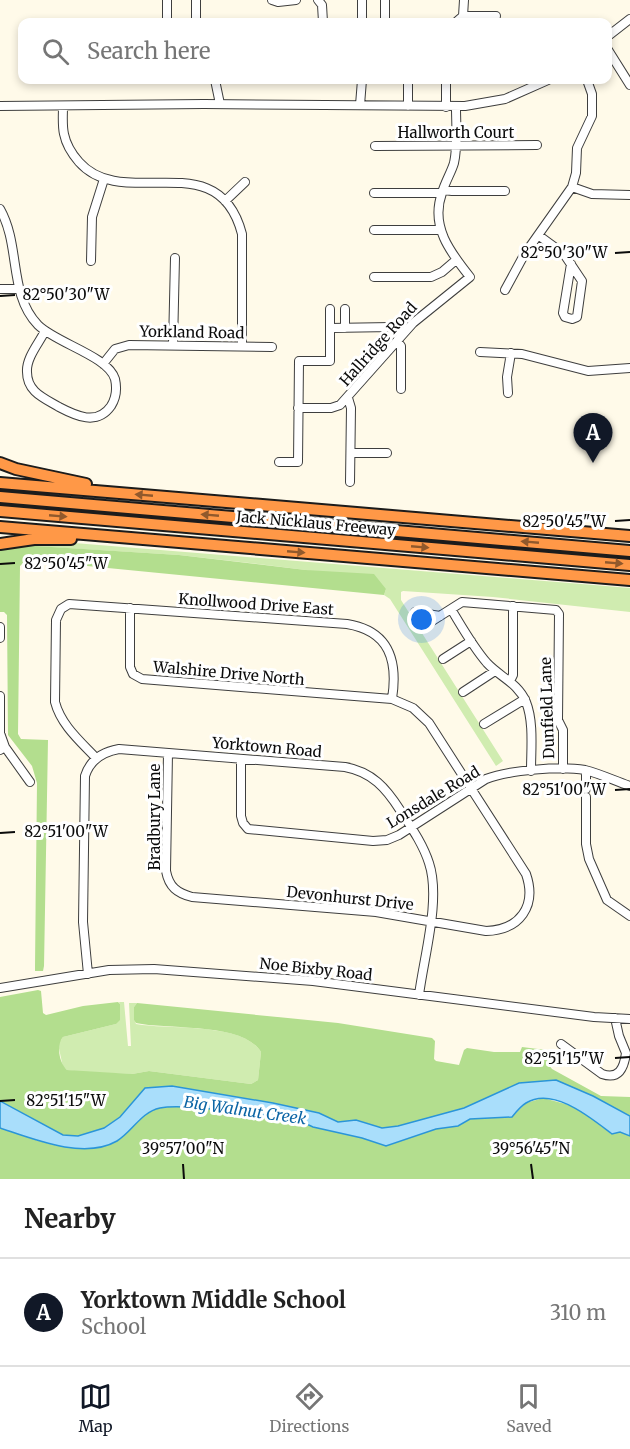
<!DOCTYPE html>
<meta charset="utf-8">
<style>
:root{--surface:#fff;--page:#f2f2f2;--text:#222;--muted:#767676;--line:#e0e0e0;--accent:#111827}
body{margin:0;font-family:Merriweather,serif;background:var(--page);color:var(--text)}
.you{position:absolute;left:422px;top:620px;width:21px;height:21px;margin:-15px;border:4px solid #fff;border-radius:50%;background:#1a73e8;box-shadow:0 0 0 9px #1a73e833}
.badge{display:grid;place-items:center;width:39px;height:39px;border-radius:50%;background:var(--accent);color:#fff;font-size:20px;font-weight:700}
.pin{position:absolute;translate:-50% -50px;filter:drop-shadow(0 2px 3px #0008)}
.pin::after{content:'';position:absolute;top:32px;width:21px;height:18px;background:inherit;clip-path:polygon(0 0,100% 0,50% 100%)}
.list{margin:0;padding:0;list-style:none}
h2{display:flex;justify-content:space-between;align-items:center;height:78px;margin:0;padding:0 24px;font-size:26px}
h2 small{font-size:20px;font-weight:400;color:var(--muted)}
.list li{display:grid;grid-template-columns:39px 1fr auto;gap:18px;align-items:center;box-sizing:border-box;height:108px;padding:0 24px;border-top:2px solid var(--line)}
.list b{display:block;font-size:22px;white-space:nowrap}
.list p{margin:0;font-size:20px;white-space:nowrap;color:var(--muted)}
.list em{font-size:20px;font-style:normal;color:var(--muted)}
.icon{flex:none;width:33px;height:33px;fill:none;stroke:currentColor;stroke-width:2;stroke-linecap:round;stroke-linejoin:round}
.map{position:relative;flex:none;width:630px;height:1179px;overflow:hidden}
.search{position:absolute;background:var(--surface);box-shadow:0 3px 9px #0003;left:18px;right:18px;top:18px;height:66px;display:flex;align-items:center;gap:15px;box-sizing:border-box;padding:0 21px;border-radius:12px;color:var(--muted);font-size:22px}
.sheet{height:186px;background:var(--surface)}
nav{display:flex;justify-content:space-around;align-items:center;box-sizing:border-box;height:84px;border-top:2px solid var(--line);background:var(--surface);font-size:16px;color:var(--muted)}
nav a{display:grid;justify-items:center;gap:3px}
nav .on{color:var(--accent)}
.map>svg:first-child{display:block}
</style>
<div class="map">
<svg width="630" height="1179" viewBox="0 0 630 1179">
<rect width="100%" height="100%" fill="#fffae9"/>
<path fill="#d0ecb0" d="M62,542L630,588V612L493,597L403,591L401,592V600L503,761L496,766L390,599L384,595L386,589L306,570L266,565L179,555L0,544Z
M119,1002H124L128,1046H131L129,1003H137L134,1007V1019L136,1024C169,1030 243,1022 261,1052L258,1080L251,1084L149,1071L132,1074L89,1073L67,1070L63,1067L58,1044L63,1037L116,1024L120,1004Z"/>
<path fill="#b3de8e" d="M20,545L179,555L306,570L374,574L386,589L384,595L26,560L20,566L18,734L21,739L48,740L44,966L43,971H35V966L37,783L32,766L8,735L7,615L4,612H0V548Z
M38,990L41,991L43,1013L46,1015L83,1006L118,1002L120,1004V1020L116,1024L63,1037C56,1045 59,1063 67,1070L132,1074L149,1071L251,1084L258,1080L261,1052C243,1022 168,1030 136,1023L134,1020V1007L137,1003L338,1023L432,1038L435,1041L434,1059L436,1061L459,1065L464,1050L467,1048L494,1052H520L522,1047L546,1050L548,1064L552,1069L601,1096L630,1097V1116L593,1096L519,1084L464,1108L398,1126L382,1128L356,1120L338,1122L319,1113L273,1103L172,1086L131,1104L120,1117L104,1128L78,1136L63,1135L0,1101V997Z
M543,1098L573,1106L583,1111L611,1134L620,1132L630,1136V1179H0V1128C33,1139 84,1160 117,1141C132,1132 141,1112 160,1108C177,1105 195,1108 211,1109C240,1112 269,1116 298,1120L313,1127L362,1138L386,1146L436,1129L458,1126L470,1119L512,1117L526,1103Z"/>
<path fill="#a9defb" stroke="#2a95d8" stroke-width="1.5" d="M556,1080L593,1096L630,1116V1136L620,1132L612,1134C591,1118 553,1086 526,1103C521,1106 516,1112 512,1117L470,1119L458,1126L436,1129L386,1146L362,1138L313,1127L298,1120C269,1116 240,1112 211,1109C195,1108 177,1105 160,1108C141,1112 132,1132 117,1141C84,1160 33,1139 0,1128V1101L63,1135L78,1136L104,1128L120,1117L145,1088L172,1086L273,1103L319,1113L338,1122L356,1120L382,1128L398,1126L464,1108L519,1083Z"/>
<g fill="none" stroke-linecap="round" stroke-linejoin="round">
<defs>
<path id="minor" d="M272,0L278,2L296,0
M318,0L322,5L323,22
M362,0V22
M385,0V22
M463,16H496
M167,22V0
M196,22V0
M456,22L463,16L464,0
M608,36L630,19
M608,50L630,85
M215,80L220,104
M360,105L362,80
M0,106L204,104L465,106L505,99L548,80
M63,106C63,115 62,125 64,134C66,144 72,154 79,162C124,213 218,142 242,234V346
M408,106V80
M446,107V80
M375,146L537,145
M572,187L592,194L630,195
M443,190L452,191H505
M374,193H441
M225,201L245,182
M0,209C21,246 8,294 38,325C56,343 108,356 115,379C117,388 116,398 111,406C97,426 76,416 59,407C44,398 27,392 27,372C26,358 39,343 45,331
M374,230H440
M538,235L564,254L582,281L577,317L572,319L565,317L563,313L571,264
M91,261L92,217L104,179
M374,277H431L442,272L456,260
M0,289H19
M505,290L524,255L572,187L576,173L577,148L592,116V94L587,80
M345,309V328
M330,328L392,327L402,335
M397,341L401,346V389
M173,345L175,258
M480,352L522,354L588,371L630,368
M103,364L115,349L129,345L272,347
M508,393L507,377L511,353
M348,398L351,408L350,482
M298,408H331L340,405L413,323L470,277C450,252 430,226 442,193C445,182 451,173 454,163C458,145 456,125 456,107
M351,453H387
M279,462H298L299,361H330V309
M130,608V667L133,674L142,679L392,699L413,708L429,723L526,874C537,906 520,930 486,931L376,912L192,897C177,893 169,887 166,871L168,753
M451,609C462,627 473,647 487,663C500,677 518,683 526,702C534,722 531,749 531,771
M415,612L440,616
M0,627V638
M421,628L462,602L556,610L559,614L558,720L563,730V769
M443,659L471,641
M510,681L513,675V606
M463,692L495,671
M0,696V733L5,747L0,750
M484,724L525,699
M5,747L30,782
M96,758C80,741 61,725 55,702L56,620L61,609L69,604L347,624C390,631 398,661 392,699
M241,759V816L243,823L248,829L373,841L387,840L399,835L486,779C509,770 561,766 585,770C601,774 615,781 630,786
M586,789V771
M586,797V844L589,859L607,900L630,916
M88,974L83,922L85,776C90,760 102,752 119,749L345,767C372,772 386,788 400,810C411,827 423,844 429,863C441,899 424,956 419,995
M0,988L109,970L154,969L313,981L594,1017L630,1019
M561,1044L602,1074C619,1080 624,1068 626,1053L619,1036L615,1018"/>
<path id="highway" d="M0,463L16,469L86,484
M0,483L630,536
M0,497L630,551
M0,511L630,565
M0,527L630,580
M0,544L34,539H71"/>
</defs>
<use href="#minor" stroke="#3e3e3e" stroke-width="10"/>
<use href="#highway" stroke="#1c1c1c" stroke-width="14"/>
<use href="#minor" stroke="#fff" stroke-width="8"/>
<use href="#highway" stroke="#ff9847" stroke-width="10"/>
</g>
<defs><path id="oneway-solid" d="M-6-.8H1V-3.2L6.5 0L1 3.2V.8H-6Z" transform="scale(1.5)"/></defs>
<g fill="#91592c">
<use href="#oneway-solid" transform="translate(144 495) rotate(-175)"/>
<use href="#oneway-solid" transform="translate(210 515) rotate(-175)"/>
<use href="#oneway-solid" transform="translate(58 516) rotate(5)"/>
<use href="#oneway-solid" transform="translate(530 542) rotate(-175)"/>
<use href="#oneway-solid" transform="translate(420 547) rotate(5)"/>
<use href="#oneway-solid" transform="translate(296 552) rotate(5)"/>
<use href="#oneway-solid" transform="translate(614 563) rotate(5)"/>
</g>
<path fill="none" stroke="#0b0b0b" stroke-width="2" d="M615,253L630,252M0,296L15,295M615,521L630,520M0,564L15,563M615,790L630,789M0,833L15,832M615,1058L630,1057M0,1101L15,1100M183,1164L184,1179M531,1164L533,1179"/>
<g text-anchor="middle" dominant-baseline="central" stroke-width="6" stroke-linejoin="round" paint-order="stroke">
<g font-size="15" fill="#0b0b0b" stroke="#fff">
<text x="456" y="132">Hallworth Court</text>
<text transform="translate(192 332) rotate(1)">Yorkland Road</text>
<text transform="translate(378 344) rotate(-48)">Hallridge Road</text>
<text transform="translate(316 523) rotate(5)">Jack Nicklaus Freeway</text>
<text transform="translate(256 604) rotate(4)">Knollwood Drive East</text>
<text transform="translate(229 673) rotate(5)">Walshire Drive North</text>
<text transform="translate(547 708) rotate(-92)">Dunfield Lane</text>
<text transform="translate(267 747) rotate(5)">Yorktown Road</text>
<text transform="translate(433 797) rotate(-31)">Lonsdale Road</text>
<text transform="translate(154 817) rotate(-90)">Bradbury Lane</text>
<text transform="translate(350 898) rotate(6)">Devonhurst Drive</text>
<text transform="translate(316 969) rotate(6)">Noe Bixby Road</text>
</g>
<g font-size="16" font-style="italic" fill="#0c65a5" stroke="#fff">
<text transform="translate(245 1110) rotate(8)">Big Walnut Creek</text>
</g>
</g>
<g font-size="15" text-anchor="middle" fill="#0b0b0b" stroke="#fff" stroke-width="6" stroke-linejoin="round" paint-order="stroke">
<text x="564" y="258">82°50'30"W</text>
<text x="66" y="300">82°50'30"W</text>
<text x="564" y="527">82°50'45"W</text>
<text x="66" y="569">82°50'45"W</text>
<text x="564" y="795">82°51'00"W</text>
<text x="66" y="837">82°51'00"W</text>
<text x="564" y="1064">82°51'15"W</text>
<text x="66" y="1106">82°51'15"W</text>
<text x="183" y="1154">39°57'00"N</text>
<text x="531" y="1154">39°56'45"N</text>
</g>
</svg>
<div class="you"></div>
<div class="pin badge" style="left:593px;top:463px">A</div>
<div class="search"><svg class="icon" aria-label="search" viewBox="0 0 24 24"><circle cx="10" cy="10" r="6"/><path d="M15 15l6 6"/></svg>Search here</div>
</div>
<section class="sheet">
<h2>Nearby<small></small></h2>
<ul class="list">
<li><span class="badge">A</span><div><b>Yorktown Middle School</b><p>School</p></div><em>310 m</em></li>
</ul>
</section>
<nav>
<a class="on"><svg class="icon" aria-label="map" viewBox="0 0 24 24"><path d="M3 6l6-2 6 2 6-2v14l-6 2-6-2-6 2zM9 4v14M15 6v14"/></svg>Map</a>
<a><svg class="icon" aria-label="directions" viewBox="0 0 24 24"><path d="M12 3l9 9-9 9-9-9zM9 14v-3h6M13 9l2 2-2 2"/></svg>Directions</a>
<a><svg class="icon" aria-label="saved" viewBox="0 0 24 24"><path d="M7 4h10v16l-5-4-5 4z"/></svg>Saved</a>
</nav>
